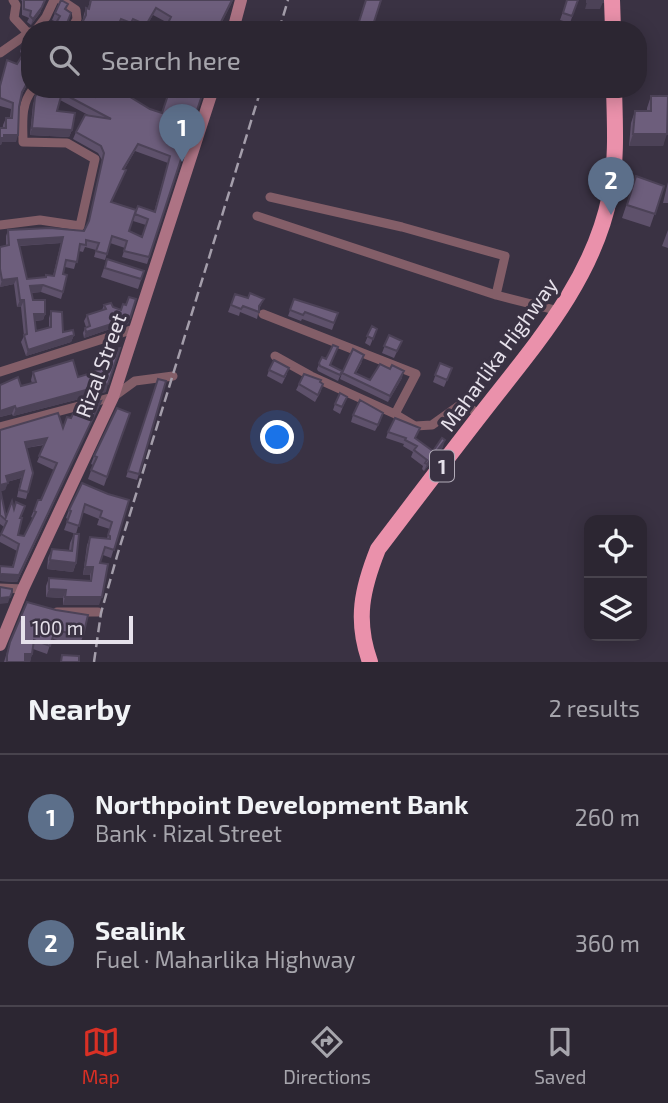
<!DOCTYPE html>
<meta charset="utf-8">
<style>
:root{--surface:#2c2632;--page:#38323e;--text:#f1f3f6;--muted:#a6a5ac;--line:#48434d;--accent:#d93025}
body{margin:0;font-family:"Exo 2",sans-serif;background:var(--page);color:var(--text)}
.controls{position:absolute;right:21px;bottom:21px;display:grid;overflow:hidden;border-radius:14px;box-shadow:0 4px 18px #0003}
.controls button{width:63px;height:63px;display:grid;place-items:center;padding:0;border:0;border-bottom:2px solid var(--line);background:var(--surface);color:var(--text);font:35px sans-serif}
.scale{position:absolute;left:21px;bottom:18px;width:112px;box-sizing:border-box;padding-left:7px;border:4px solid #e6e1eb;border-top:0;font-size:19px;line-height:24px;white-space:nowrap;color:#e6e1eb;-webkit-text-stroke:5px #3a3243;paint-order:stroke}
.you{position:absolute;left:278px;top:438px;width:24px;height:24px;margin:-18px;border:5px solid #fff;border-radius:50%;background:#1a73e8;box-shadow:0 0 0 10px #1a73e833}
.badge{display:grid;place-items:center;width:46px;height:46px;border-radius:50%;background:var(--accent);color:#fff;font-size:23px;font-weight:700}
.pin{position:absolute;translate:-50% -58px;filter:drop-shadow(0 2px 4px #0008)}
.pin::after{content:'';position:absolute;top:37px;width:24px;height:21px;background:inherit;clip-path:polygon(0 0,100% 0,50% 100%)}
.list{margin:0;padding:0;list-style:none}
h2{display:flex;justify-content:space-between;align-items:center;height:91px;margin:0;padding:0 28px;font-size:30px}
h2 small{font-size:23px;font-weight:400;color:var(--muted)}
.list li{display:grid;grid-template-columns:46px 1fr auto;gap:21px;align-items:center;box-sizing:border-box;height:126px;padding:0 28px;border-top:2px solid var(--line)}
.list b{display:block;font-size:26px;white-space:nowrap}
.list p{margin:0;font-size:23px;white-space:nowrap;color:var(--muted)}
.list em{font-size:23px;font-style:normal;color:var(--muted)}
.icon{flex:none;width:38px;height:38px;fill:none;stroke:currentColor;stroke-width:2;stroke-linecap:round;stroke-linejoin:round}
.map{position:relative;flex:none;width:668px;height:662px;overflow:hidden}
.search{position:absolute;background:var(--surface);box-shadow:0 4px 18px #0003;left:21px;right:21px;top:21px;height:77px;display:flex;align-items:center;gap:18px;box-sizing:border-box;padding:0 24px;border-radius:28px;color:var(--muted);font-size:26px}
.sheet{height:343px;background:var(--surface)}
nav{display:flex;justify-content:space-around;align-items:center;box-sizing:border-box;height:98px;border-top:2px solid var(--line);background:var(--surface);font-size:19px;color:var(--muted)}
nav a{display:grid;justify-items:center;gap:4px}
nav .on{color:var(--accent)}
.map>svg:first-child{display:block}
</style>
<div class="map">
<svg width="668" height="662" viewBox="0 0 668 662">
<rect width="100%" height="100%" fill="#3a3243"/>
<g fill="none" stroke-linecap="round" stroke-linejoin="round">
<path stroke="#835e68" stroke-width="9" d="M13,0L16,5L14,18L27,32
M61,0L76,10L77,19L71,30
M36,30L46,17L54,0
M0,53L30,32
M270,197L402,227L505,256L496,295
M257,216L496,295L559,311
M0,225L40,220L80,226L95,159L67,143L23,142C23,123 20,105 33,89
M263,314L416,374L395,414
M275,356L311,376L395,414L415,426L432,425L460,405L466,406L481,415
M0,372L134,329
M0,427L113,397L135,381L173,376
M0,588L23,589
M57,612H98"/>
<path stroke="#ad7384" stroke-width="12" d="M233,30L241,0
M0,645L23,589L113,397L213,89"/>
<path stroke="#ea91ab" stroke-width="16" d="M612,0L613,30
M370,662C355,620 362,589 378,549C413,503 447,458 482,413C533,347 593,281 610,195C617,160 615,125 614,89"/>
<path stroke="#a49eab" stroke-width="2.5" stroke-dasharray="10 5" stroke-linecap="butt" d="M279,30L288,0
M94,662L101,613L117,556L261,89"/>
</g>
<path fill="#5e516b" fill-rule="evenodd" d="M21,0H45L40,13L31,25L27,22L29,18L22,15V1Z
M90,0H233L220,26V30H165L168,23L153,15L144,30H139L130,26L128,30L119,26L117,30H75L80,27L83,19L84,14L86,8L88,9Z
M567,0H578L570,23L560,20Z
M68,4L66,10L68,27L52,20L55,13Z
M28,42L27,85L21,96L19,107L16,142H2L1,145L3,125L6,118H10L11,109L0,106V84L7,60L17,64L23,54L20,52L22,45Z
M39,89H83L82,91L95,97L97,93L91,89H117L150,109L162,113L204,89L147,264L122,257L125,248L110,243L105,260L94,257L96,250L85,247L83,252L79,251L74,269L65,267L63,274V292L61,299L41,292L31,293L33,300L45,314L43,320L35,321L36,331L49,327V318L51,311L63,332L74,335L71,342L26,356L21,342L24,336L21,307H17L14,284L0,287V247L6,245V236L8,230L84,231L88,224L102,160L98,153L73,139L76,132L90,116L60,100L57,111L72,130L69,137L30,135L33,104ZM135,151L168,163L154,212L135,213L133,221L146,225L142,237L129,231L111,202L123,177L126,170H124ZM61,243L53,276L27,279L19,246Z
M651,96H668V121L663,146H629L631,123L635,111H647V108Z
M636,176L664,186L650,227L622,218Z
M668,182V203H663Z
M668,230V248L662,246Z
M107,259L144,271L138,289L101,277Z
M235,294L248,298L264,299L259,309L257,319L240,312L239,316L228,312Z
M294,299L338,313L332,330L302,319L301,321L288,316Z
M104,305L113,307L130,318L128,324L120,326L115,325L113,328L84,338L83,333L85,328L86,327L84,321L87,315L102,310Z
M372,326L377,329L370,346L365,343Z
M389,335L402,341L394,358L382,353Z
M102,352L106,392L101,393L96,391L95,395L13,416L12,414L0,417V385L21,386L32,383L31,380L33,372L78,377L95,372Z
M322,357L331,366L342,371L338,381L318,371L317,369Z
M362,362L356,373L370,380L402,378L388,402L340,379L342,373Z
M440,363L452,368L444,387L433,382Z
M269,370L287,374L282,384L267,376Z
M158,379L139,474L137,480L126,477Z
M320,382L321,391L315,402L296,390L299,384Z
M347,397L340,414L333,410L335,404Z
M101,401L17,582L0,581V566L12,567L17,551L0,542V537L4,527L0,524V430L63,428L71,418ZM44,445L37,462L54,470L41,500H38L31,517L33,518L24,536L18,535L21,518L16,502L14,508L6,517L0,491L5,490L7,482L21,478L17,497L26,499L28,492L26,448Z
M130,413L104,486L88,479L93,465L91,464L94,456Z
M353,415L381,420L375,431L351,422Z
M388,432L416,439L433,451L443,447L424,471L422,469L423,466L411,457L413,452L403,446L404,444L386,438Z
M108,494L129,500L111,558L103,555L100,563L99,605H63V598L46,597V586L49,578L90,581V575H83L87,545L90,537L107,538L110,529L97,525L99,519L82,512L76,534L64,530L68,519L66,518L69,510Z
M74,534L76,563L73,572L47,569L48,558L52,549L69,550L70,543Z
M27,602L83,636L80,644L52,639L47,654L33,649L30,662H4L10,642Z"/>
<path fill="#4c4257" d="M587,2H603L600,9H585Z
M42,7L40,13L31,25L33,19Z
M156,8L153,15L144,30L146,25Z
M358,25H373L372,30H357Z
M32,128L72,130L69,137L30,135Z
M633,134H667L663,146H629Z
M4,135H18L16,142H2L1,145H0V138Z
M138,144L135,151L120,176L123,169Z
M63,237L61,243L15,246L18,240Z
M17,278L14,284L0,287L2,280Z
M43,285L41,292L27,293L30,286Z
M20,300H24L21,307H17Z
M34,314H45L43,320L32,321Z
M130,318L128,324L120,326L122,321Z
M115,323L113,328L84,338L86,332Z
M74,335L71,342L26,356L28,350Z
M404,371L402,378L388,402L390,396Z
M108,384L106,392L101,393L104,385Z
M97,387L95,395L13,416L16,409Z
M101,401L17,582L0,581V576L2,574L19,575Z
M15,406L12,414L0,417V411Z
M47,438L45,444L22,449L25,442Z
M445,440L443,447L424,471L427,464Z
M24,471L21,478L3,483L6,476Z
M8,483L5,490L0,491V485Z
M50,560L76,563L73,572L47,569Z
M85,567H93L90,575H83Z
M49,589L66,590L63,598L46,597Z
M10,597L8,603L0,604V598Z
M65,597H102L99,605H63Z
M25,654H32L30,662H22Z"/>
<path fill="#6d5e7c" stroke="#4c4257" stroke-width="2" fill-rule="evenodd" d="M24,0H45L42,7L33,19L30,16L31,11L24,9Z
M61,0L68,4L65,9L71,13L67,23L68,27L74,30H52L60,16L55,13Z
M91,0H232L220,24V30H193L188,27L186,30H174L167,25L171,17L156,8L146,25L133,19L131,23L121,19L116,30H75L80,27L86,15V8L89,9Z
M366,0H381L373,25H358Z
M567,0H578L572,16L563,13Z
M587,0H603V2H587Z
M25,40L28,42L30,40V78L22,92L19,107L18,135H4V138H0V128H6V118H12L13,103L0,98V86L7,60L17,64L27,48L22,45Z
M39,89H82V90L95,97L99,89H117L150,109L162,113L170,89H204L149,257L124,251L127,241L112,236L107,254L96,251L99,243L86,240V245L80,244L77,262L66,260L63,274L67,275L63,292L43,285L30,286L33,300H45V314H34L36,331L51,327V311L62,312L63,332L73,330L74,335L28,350L24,335L27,334L24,300H20L17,278L2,280L0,269V247L9,245L8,230L50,228L84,231L89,221L104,153L101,146L76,132L85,115L111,119L62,93L57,111L75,113L72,130L32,128L35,97ZM138,144L170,156L155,212L138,206L135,214L148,219L142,237L129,231L136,210L111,202L126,170L123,169ZM63,237L54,276L46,275V277L27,279L18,240Z
M651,96H668L667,134H633L635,111H651Z
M636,176L664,186L655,214L627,205Z
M107,259L144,271L141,279L105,268Z
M250,293L264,299L259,306V312L243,306L241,309L231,305L235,294L248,298Z
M129,297L136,299L130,318L122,321L114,318L115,323L86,332L85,328L90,326L87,315L106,309L104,305L111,303L113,307L121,310L123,304L126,305Z
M294,299L338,313L334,323L305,312L303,315L290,310Z
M372,326L377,329L373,339L367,336Z
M389,335L402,341L397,351L384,346Z
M333,345L338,347L330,365L342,371L340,375L320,366L319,363L322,357L326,359Z
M120,348L108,384L104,385L96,382L97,387L16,409L15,406L0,411V385L18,377L21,386L36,382L33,372L73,360L78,377L95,372L102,352Z
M353,349L364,355L355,373L370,380L380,364L390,369L392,365L404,371L390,396L342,373Z
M274,360L289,368L284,377L269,370Z
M440,363L452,368L447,380L435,375Z
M304,374L321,380L320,382L323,384L318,395L299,384Z
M158,379L166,381L139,474L128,471Z
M340,393L347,397L342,407L335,404Z
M360,400L383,413L378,425L353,415Z
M101,401L19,575L2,574L0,576V566L13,567L19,544L1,534L7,521L0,515V489L6,517L12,501L14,509L16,502L25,506L20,518H22L18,535L24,536L36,512L34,511L38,500H41L57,463L39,456L47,438L25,442L33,473L28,492L19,490L24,471L6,476L8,483L0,485V430L58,413L63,428L67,417L71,418L76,408Z
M117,408L130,413L107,477L91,470L97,457L94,456Z
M395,418L420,428L415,438L433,451L442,438L445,440L427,464L425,463L427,460L414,450L417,446L405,440L406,438L388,432Z
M82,483L108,494L129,500L114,550L105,547L100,563L108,564L102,597H65L66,590L49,589V578L91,581L93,567H85L90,537L110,539V536L108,535L112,522L100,517L102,511L85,504L79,526L67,522L71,511L69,510Z
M74,534H79L76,563L50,560L52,549L72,551Z
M0,587L12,589V592L10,597L0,598Z
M27,602L56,610L88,615L83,636L55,630L50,646L34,640L32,654H25V662H7V655L10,642Z
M62,655L79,656V662H61Z"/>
<g text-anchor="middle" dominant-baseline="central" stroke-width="7" stroke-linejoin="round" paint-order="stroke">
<rect fill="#3a3243" stroke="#b2acb9" stroke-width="2" x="430" y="450.5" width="24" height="31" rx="5"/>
<g font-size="19" font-weight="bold" fill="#e6e1eb">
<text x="442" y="466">1</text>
</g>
<g font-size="21" fill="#e6e1eb" stroke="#3a3243">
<text transform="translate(498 354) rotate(-54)">Maharlika Highway</text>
<text transform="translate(100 365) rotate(-70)">Rizal Street</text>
</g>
</g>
</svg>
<div class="controls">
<button><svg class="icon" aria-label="locate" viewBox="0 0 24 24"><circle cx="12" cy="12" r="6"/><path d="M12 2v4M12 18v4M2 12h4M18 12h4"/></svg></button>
<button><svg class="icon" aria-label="layers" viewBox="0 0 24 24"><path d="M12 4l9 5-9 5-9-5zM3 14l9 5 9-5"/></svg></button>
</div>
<div class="scale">100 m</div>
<div class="you"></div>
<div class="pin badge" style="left:182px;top:162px;background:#5c6f8a">1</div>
<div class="pin badge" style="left:611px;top:215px;background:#5c6f8a">2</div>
<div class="search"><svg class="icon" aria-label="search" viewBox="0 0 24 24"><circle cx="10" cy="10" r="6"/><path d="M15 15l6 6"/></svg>Search here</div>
</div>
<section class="sheet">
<h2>Nearby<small>2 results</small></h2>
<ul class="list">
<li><span class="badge" style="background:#5c6f8a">1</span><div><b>Northpoint Development Bank</b><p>Bank · Rizal Street</p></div><em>260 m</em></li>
<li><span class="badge" style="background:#5c6f8a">2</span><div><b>Sealink</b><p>Fuel · Maharlika Highway</p></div><em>360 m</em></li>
</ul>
</section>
<nav>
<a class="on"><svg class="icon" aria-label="map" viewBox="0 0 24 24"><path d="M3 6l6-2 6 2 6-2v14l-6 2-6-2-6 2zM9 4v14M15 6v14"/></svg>Map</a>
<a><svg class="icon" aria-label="directions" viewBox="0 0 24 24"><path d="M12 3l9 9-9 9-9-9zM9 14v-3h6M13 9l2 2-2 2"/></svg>Directions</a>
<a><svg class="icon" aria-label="saved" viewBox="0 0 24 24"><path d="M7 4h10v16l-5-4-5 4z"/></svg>Saved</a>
</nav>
